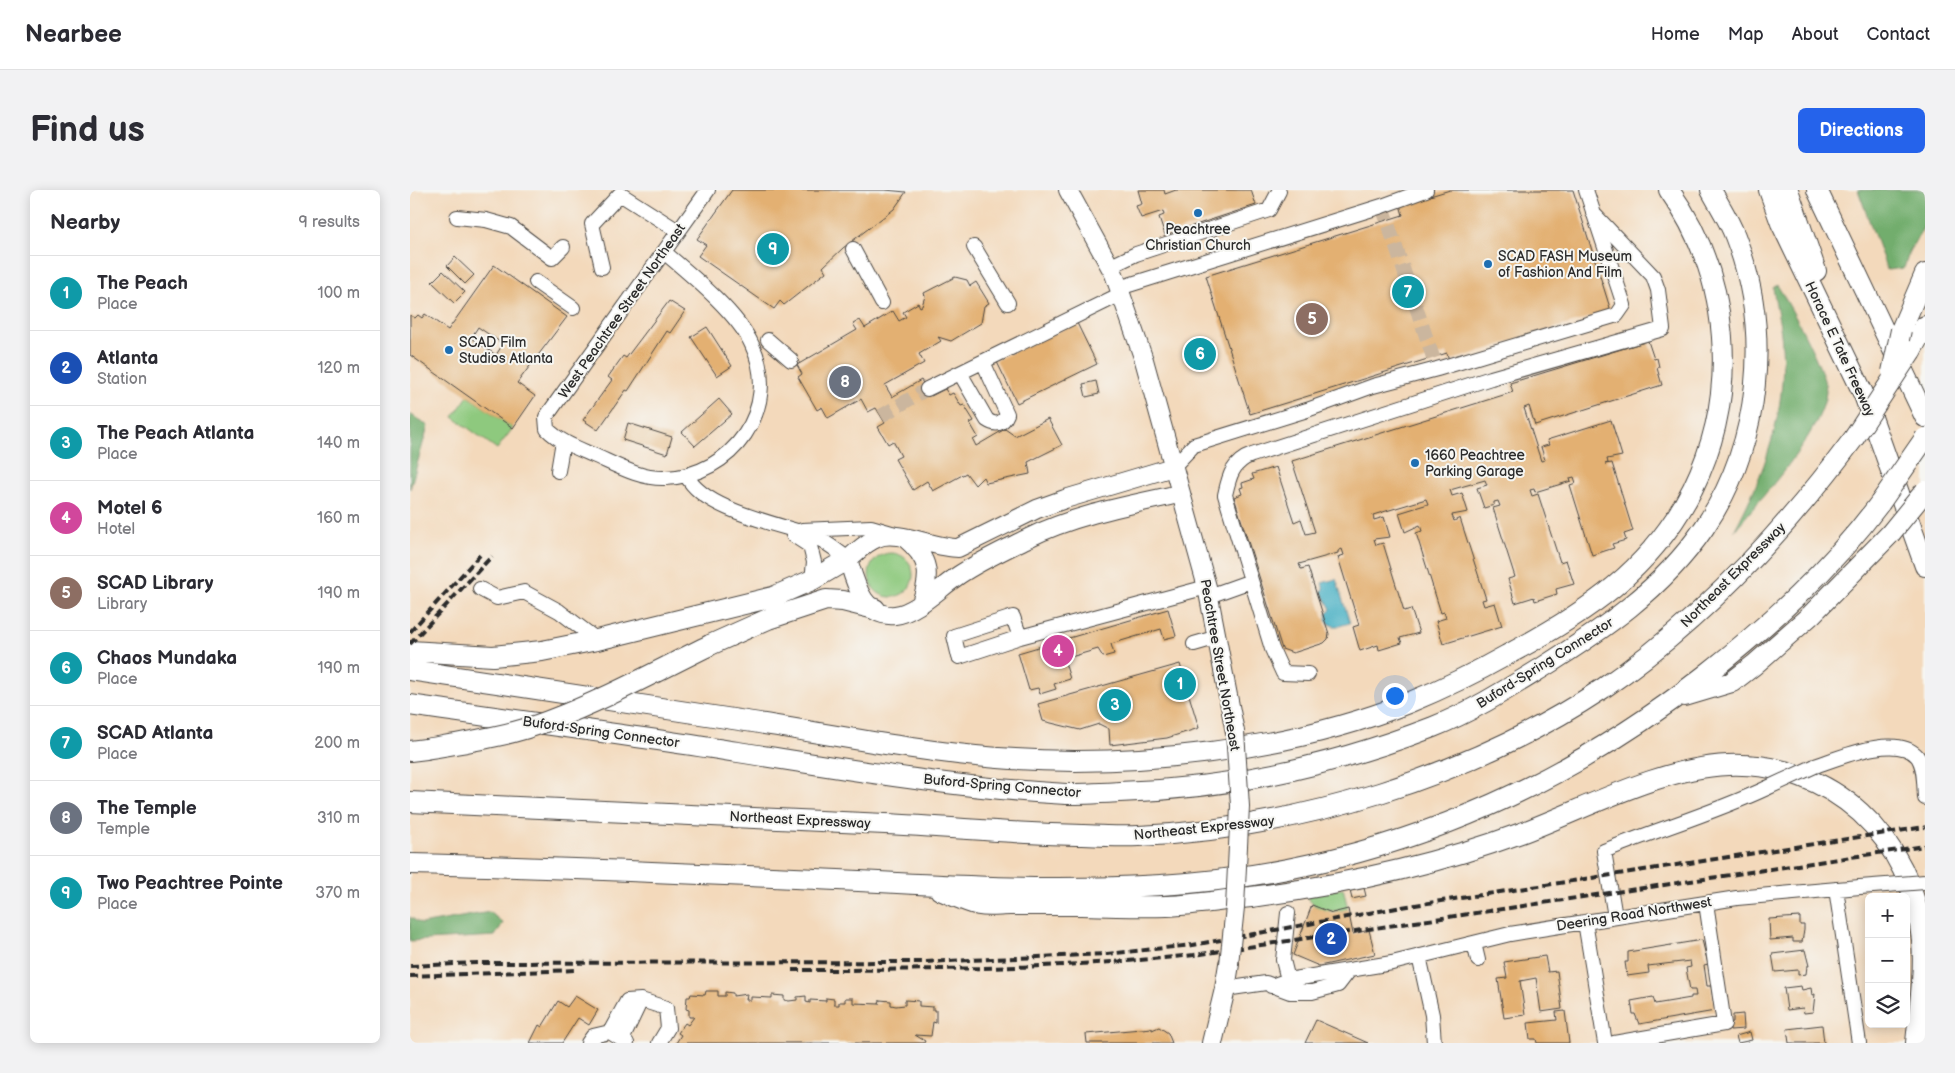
<!DOCTYPE html>
<meta charset="utf-8">
<style>
:root{--surface:#fff;--page:#f2f2f3;--text:#2b2b33;--muted:#7c7c81;--line:#e1e1e2;--accent:#2563eb}
body{margin:0;font-family:"Balsamiq Sans",sans-serif;background:var(--page);color:var(--text)}
.controls{position:absolute;right:15px;bottom:15px;display:grid;overflow:hidden;border-radius:8px;box-shadow:0 2px 12px #0003}
.controls button{width:45px;height:45px;display:grid;place-items:center;padding:0;border:0;border-bottom:1px solid var(--line);background:var(--surface);color:var(--text);font:25px sans-serif}
.you{position:absolute;left:984px;top:505px;width:18px;height:18px;margin:-12px;border:4px solid #fff;border-radius:50%;background:#1a73e8;box-shadow:0 0 0 8px #1a73e833}
.badge{display:grid;place-items:center;width:32px;height:32px;border-radius:50%;background:var(--accent);color:#fff;font-size:16px;font-weight:700}
.pin{position:absolute;translate:-50% -50%;border:2px solid #fff;box-shadow:0 1px 5px #0006}
.list{margin:0;padding:0;list-style:none}
h2{display:flex;justify-content:space-between;align-items:center;height:65px;margin:0;padding:0 20px;font-size:21px}
h2 small{font-size:16px;font-weight:400;color:var(--muted)}
.list li{display:grid;grid-template-columns:32px 1fr auto;gap:15px;align-items:center;box-sizing:border-box;height:75px;padding:0 20px;border-top:1px solid var(--line)}
.list b{display:block;font-size:19px;white-space:nowrap}
.list p{margin:0;font-size:16px;white-space:nowrap;color:var(--muted)}
.list em{font-size:16px;font-style:normal;color:var(--muted)}
.icon{flex:none;width:28px;height:28px;fill:none;stroke:currentColor;stroke-width:2;stroke-linecap:round;stroke-linejoin:round}
.map{position:relative;flex:none;width:1515px;height:853px;overflow:hidden;border-radius:8px}
header{display:flex;align-items:center;gap:30px;box-sizing:border-box;height:70px;padding:0 25px;background:var(--surface);border-bottom:1px solid var(--line)}
header strong{font-size:24px}
nav{display:flex;gap:28px;margin-inline-start:auto;font-size:18px}
.intro{display:flex;align-items:center;justify-content:space-between;box-sizing:border-box;height:120px;padding:0 30px}
h1{margin:0;font-size:35px}
.button{padding:12px 22px;border-radius:8px;background:var(--accent);color:#fff;font-size:18px;font-weight:700}
main{display:flex;gap:30px;padding:0 30px}
aside{flex:1;background:var(--surface);border-radius:8px;box-shadow:0 2px 12px #0003}
.map>svg:first-child{display:block}
</style>
<header>
<strong>Nearbee</strong>
<nav><a>Home</a><a>Map</a><a>About</a><a>Contact</a></nav>
</header>
<div class="intro"><h1>Find us</h1><a class="button">Directions</a></div>
<main>
<aside>
<h2>Nearby<small>9 results</small></h2>
<ul class="list">
<li><span class="badge" style="background:#0f9aa8">1</span><div><b>The Peach</b><p>Place</p></div><em>100 m</em></li>
<li><span class="badge" style="background:#1a4fb4">2</span><div><b>Atlanta</b><p>Station</p></div><em>120 m</em></li>
<li><span class="badge" style="background:#0f9aa8">3</span><div><b>The Peach Atlanta</b><p>Place</p></div><em>140 m</em></li>
<li><span class="badge" style="background:#d1479c">4</span><div><b>Motel 6</b><p>Hotel</p></div><em>160 m</em></li>
<li><span class="badge" style="background:#8d6e63">5</span><div><b>SCAD Library</b><p>Library</p></div><em>190 m</em></li>
<li><span class="badge" style="background:#0f9aa8">6</span><div><b>Chaos Mundaka</b><p>Place</p></div><em>190 m</em></li>
<li><span class="badge" style="background:#0f9aa8">7</span><div><b>SCAD Atlanta</b><p>Place</p></div><em>200 m</em></li>
<li><span class="badge" style="background:#6b7280">8</span><div><b>The Temple</b><p>Temple</p></div><em>310 m</em></li>
<li><span class="badge" style="background:#0f9aa8">9</span><div><b>Two Peachtree Pointe</b><p>Place</p></div><em>370 m</em></li>
</ul>
</aside>
<div class="map">
<svg width="1515" height="853" viewBox="0 0 1515 853">
<rect width="100%" height="100%" fill="#f6f6f2"/>
<filter id="ink" filterUnits="userSpaceOnUse"><feTurbulence type="fractalNoise" baseFrequency=".02" numOctaves="2"/><feDisplacementMap in="SourceGraphic" scale="10" xChannelSelector="R" yChannelSelector="G"/><feConvolveMatrix kernelMatrix="1 2 1 2 8 2 1 2 1" color-interpolation-filters="sRGB"/></filter>
<filter id="wash" filterUnits="userSpaceOnUse"><feTurbulence type="fractalNoise" baseFrequency=".0096" numOctaves="4" result="noise"/><feDisplacementMap in="SourceGraphic" scale="20" xChannelSelector="R" yChannelSelector="G"/><feGaussianBlur stdDeviation="1.12" result="paint"/><feColorMatrix in="noise" values="0 0 0 0 0 0 0 0 0 0 0 0 0 0 0 0 0 1.4 0 .05"/><feComposite in="paint" operator="in"/></filter>
<g filter="url(#wash)">
<rect width="100%" height="100%" fill="#f3d9bb"/>
<path fill="#8ec97e" stroke="#5c7a54" d="M58,206L103,238L87,259L43,227Z
M459 385a22 22 0 1 1 44 0a22 22 0 1 1-44 0Z
M933,698L938,719C920,723 907,722 896,706Z"/>
<path fill="#72ad6d" stroke="#4e6c4c" d="M1448,0H1515V35L1500,60L1494,78L1477,80Z
M1367,95C1379,114 1417,182 1416,202C1413,242 1350,309 1324,341C1355,283 1377,221 1372,155C1371,136 1366,117 1363,98Z
M0,224L18,236L0,299Z
M80,722L93,733L85,746L0,751V727L11,734Z"/>
<path fill="#44afc3" stroke="#386d77" d="M926,389L940,433C931,435 922,440 916,430L917,424L921,419L911,401L914,400L912,393Z"/>
<g id="blocks">
<path fill="#e3b072" fill-rule="evenodd" d="M322,0H475L496,2L484,19L433,58L413,77L416,82L374,115L370,111L364,119L288,66L296,55L287,49Z
M728,0H754L755,4L766,0H841L846,15L755,45L749,27L754,25L753,21L731,28L726,16L732,14Z
M1040,0H1163L1201,121L1039,171L1037,163L840,224L796,86L993,25L990,15Z
M45,67L64,85L55,94L37,76Z
M84,75L157,127L107,193L125,206L103,238L0,165V125L5,128L8,125L12,128L15,124L38,140ZM68,137L93,154L86,165L61,148Z
M33,81L55,102L44,113L22,92Z
M545,87L557,90L560,96L566,92L579,113L574,116L571,133L541,151L528,147L531,151L509,164L514,173L475,195L482,207L511,190L521,206L535,199L539,205L543,203L551,216L554,215L564,231L560,233L568,247L563,250L566,256L595,239L605,246L638,229L652,255L618,272L620,284L576,293L573,287L565,295L556,283L523,301L517,291L503,300L485,269L491,266L483,251L478,254L468,237L475,233L466,218L458,222L451,209L418,228L412,217L407,220L388,187L392,184L387,175L447,140L443,134L450,130L455,138L483,121L489,131L496,127L493,122L508,113L510,117L512,116L515,106L514,103Z
M259,111L275,121L260,143L257,141L218,201L216,200L188,240L173,230L202,190L198,187L213,166L216,168Z
M667,133L687,174L607,213L586,170Z
M297,137L322,176L307,186L281,147Z
M1238,151L1244,169L1247,168L1249,177L1247,178L1252,195L1125,235L1119,216L1114,218L1131,271L1135,270L1131,257L1139,255L1137,250L1201,230L1212,266L1197,269L1198,273L1195,274L1202,273L1223,341L1214,344L1216,350L1202,354L1204,358L1182,365L1160,295L1166,293L1164,287L1160,288L1161,291L1125,302L1124,299L1120,300L1122,306L1128,304L1150,372L1156,370L1164,394L1146,399L1147,404L1125,411L1124,407L1105,413L1098,389L1105,387L1083,318L1090,316L1088,311L1084,312V315L1074,318L1067,298L1077,295L1075,290L1040,300L1042,306L1052,303L1058,322L1042,325L1044,331L1050,328L1076,409L1072,410L1074,416L1085,413L1092,436L1033,454L1026,431L1036,428L1034,422L1031,423L1006,343L1012,341L1010,335L995,342L989,323L1018,314L1016,309L963,325L964,330L974,327L980,347L964,349L966,355L973,353L994,421L1001,419L1009,443L990,448L992,453L969,460L968,455L950,461L943,437L949,435L928,367L934,365L932,359L928,361V363L889,374L891,379L898,377L919,444L918,449L914,453L883,463L872,459L824,307L832,304L830,298L833,297L832,293L844,289L842,284L866,277L884,332L891,329L896,344L905,342L882,271L1103,202L1100,193Z
M686,191L689,204L676,207L673,194Z
M309,209L322,224L285,256L272,242Z
M218,233L262,247L257,264L213,250Z
M758,419L766,446L754,449L751,439L701,454L704,464L693,467L688,459L654,469L660,489L644,494L646,499L630,504L628,498L619,500L608,463Z
M770,474L772,481L778,484L782,490V497L778,502L789,538L757,548L700,555L699,539L689,534L670,540L633,531L628,514Z
M954,698L956,706L942,709L940,701Z
M902,715L922,723L938,719L943,744L959,740L965,764L909,776L883,765Z
M1390,727V735H1394V740L1392,752H1383V748L1360,750L1359,729Z
M1292,750L1298,774L1294,775L1297,796H1301L1305,821L1229,834L1225,824H1223L1221,811L1243,807L1245,814L1281,808V806H1286L1285,800H1280L1276,778L1281,777L1280,771L1238,776L1239,783L1217,786L1215,772H1218V762Z
M1395,760L1399,776H1397L1396,784L1388,785V780L1365,782L1362,764Z
M1135,766L1138,782L1147,781L1152,819L1131,822L1126,788L1110,791L1115,825L1094,828L1088,789L1097,788L1094,772Z
M1391,796L1392,800L1401,798L1402,805L1405,804L1403,822L1394,823L1393,818L1377,820L1374,798Z
M296,801H308V806H315V802L323,803V806L337,804L336,810H341V807L362,808V805L374,806V810L379,811L387,810V807L396,806V812L400,813V810L416,811V808L424,809V815H429V812H435V808H443V813L469,814L470,810L481,811V815L486,816L495,815V810L509,811V816L523,817V820H526V833L523,832L521,846L505,845L515,851L514,853H266L271,845L268,843L275,833L278,835L284,827H279V820L276,819L277,807H280L281,804L295,805Z
M165,806L188,820L179,835L168,828L152,853H120L129,835L132,837L148,811L157,817Z
M1155,821L1159,853H1127L1126,849H1120L1118,833L1147,830L1146,822Z
M1333,824L1334,839L1320,840L1319,833L1323,832V825Z
M906,830L958,853H895Z
M1412,835L1414,853H1379L1377,839Z
M749,837L758,843L762,853H677L676,844L742,838V840Z
M1340,842L1342,850L1328,853L1326,846Z"/>
</g>
</g>
<g filter="url(#ink)">
<use href="#blocks" fill-opacity="0" stroke="#494541" stroke-width="1"/>
<g fill="none" stroke-linecap="round" stroke-linejoin="round">
<path stroke="#cbb69e" stroke-width="14" stroke-dasharray="14 7" stroke-linecap="butt" d="M972,16L1027,179
M471,226L517,199"/>
<defs>
<path id="minor" d="M47,27L76,30L101,37L142,68L153,57
M564,57L598,113
M443,59L472,113
M254,62C280,84 328,123 342,155C372,218 322,286 255,288C230,289 206,275 183,265C167,258 150,252 137,239L136,227L298,0
M701,76L726,64L859,20L869,1
M192,77L182,34L210,4L268,41
M126,92L163,118
M709,98L972,16L1016,0
M358,150L381,170
M550,183L577,230C586,236 593,234 597,224L573,172
M517,199L711,104
M763,277L784,255L897,220L963,196L1027,179L1207,125L1214,115L1176,0
M148,281L153,251
M277,286C293,320 369,334 403,346C416,351 427,361 438,369
M392,340L461,337L485,344
M383,345L400,356L404,372L402,390
M70,399L87,408L114,402L149,421L187,450
M799,406L841,391
M610,447L603,427L544,446L549,467L610,447L797,397
M784,454L808,447
M898,484L873,483L862,459L815,305C819,287 822,272 842,265L1081,188L1253,139L1248,100L1243,86L1183,23
M1405,576C1429,568 1486,543 1507,566C1515,576 1514,595 1515,608
M1426,699L1449,853
M1205,727L1194,661C1248,639 1304,623 1357,598
M1175,732L1195,853
M1064,753L1068,770
M1009,766L1022,825L1024,853
M878,790L873,770L878,723
M861,796L878,790L982,773L1100,744L1175,732L1327,708L1450,697
M815,799L856,793L880,802H902L928,795L938,782
M231,810L256,818L258,838L249,853
M212,850L231,810L217,811L200,842L217,853
M178,853L183,846L200,842
M1204,853L1314,834L1296,713"/>
<path id="major" d="M658,0L704,84L734,170L797,397L825,542
M763,277L655,309L627,319L548,358C524,358 486,339 467,348C456,352 447,362 438,369C445,392 453,428 485,425C506,423 532,396 549,385C570,371 594,360 616,349C664,325 718,315 769,304
M495,348C520,369 521,384 511,413"/>
<path id="highway" d="M1359,0L1371,33L1454,205L1515,376
M1378,0L1406,81
M1407,0L1515,227
M1491,140L1515,84
M1501,161L1515,136
M300,455L358,429L416,410L433,411L465,419
M0,461L83,466L132,461L187,450L363,407L402,390L438,369
M0,480C112,497 224,513 336,531C420,544 504,561 588,568C721,578 874,562 998,513C1032,499 1065,483 1097,465C1176,423 1242,380 1283,298C1330,202 1321,87 1259,0
M1275,506L1322,492L1344,475L1401,425L1480,344
M0,515C109,531 219,545 328,562C437,579 546,598 656,604C674,604 691,603 709,602C817,599 922,576 1023,537C1061,522 1096,500 1130,479C1192,440 1252,400 1294,338C1351,254 1362,141 1325,46C1319,30 1309,15 1301,0
M0,561L16,559
M0,612C158,619 317,627 475,634C541,637 607,644 673,645C692,646 711,647 729,646C887,639 1059,587 1192,499C1291,432 1373,343 1444,248
M0,674C136,677 271,683 407,689C521,695 637,702 751,695C951,683 1136,610 1294,486C1359,435 1420,380 1470,313
M530,700C542,705 556,712 569,715C579,717 590,715 600,715C624,715 648,715 672,715C700,716 729,717 757,716C785,715 813,710 841,707C933,695 1025,675 1111,643C1175,619 1249,578 1318,575C1422,571 1503,648 1512,750C1515,784 1509,819 1506,853
M802,853L815,799L819,774"/>
</defs>
<use href="#minor" stroke="#494541" stroke-width="16"/>
<use href="#major" stroke="#494541" stroke-width="20"/>
<use href="#highway" stroke="#494541" stroke-width="22"/>
<use href="#minor" stroke="#fff" stroke-width="14"/>
<use href="#major" stroke="#fff" stroke-width="18"/>
<use href="#highway" stroke="#fff" stroke-width="20"/>
<path stroke="#2b2b2b" stroke-width="4" stroke-dasharray="8 4" stroke-linecap="butt" d="M0,442L70,365
M0,454L82,366
M0,776L67,773L515,772L697,764L783,755L992,717L1515,637
M382,780C517,780 650,779 784,765L1515,656
M0,786L167,780"/>
<defs>
<path id="minor-bridge" d="M1357,598L1405,576
M1450,697L1515,692"/>
<path id="major-bridge" d="M819,774L825,717L830,616L825,542"/>
<path id="highway-bridge" d="M1482,182L1491,140
M1444,248L1501,161
M1470,313L1515,248
M1480,344L1515,301
M16,559C57,552 99,546 138,531C194,510 247,481 300,455"/>
</defs>
<use href="#minor-bridge" stroke="#494541" stroke-width="16" stroke-linecap="butt"/>
<use href="#major-bridge" stroke="#494541" stroke-width="20" stroke-linecap="butt"/>
<use href="#highway-bridge" stroke="#494541" stroke-width="22" stroke-linecap="butt"/>
<use href="#minor-bridge" stroke="#fff" stroke-width="14"/>
<use href="#major-bridge" stroke="#fff" stroke-width="18"/>
<use href="#highway-bridge" stroke="#fff" stroke-width="20"/>
</g>
</g>
<g fill="#1f6fb2" stroke="#f6f6f2" stroke-width="2">
<circle cx="788" cy="23" r="5"/>
<circle cx="1078" cy="74" r="5"/>
<circle cx="39" cy="160" r="5"/>
<circle cx="1005" cy="273" r="5"/>
</g>
<g text-anchor="middle" dominant-baseline="central" stroke-width="4" stroke-linejoin="round" paint-order="stroke">
<g font-size="14" fill="#2b2b2b" stroke="#f6f6f2" text-anchor="start">
<text x="788" y="39" text-anchor="middle">Peachtree<tspan x="788" dy="16">Christian Church</tspan></text>
<text x="1088" y="66">SCAD FASH Museum<tspan x="1088" dy="16">of Fashion And Film</tspan></text>
<text x="49" y="152">SCAD Film<tspan x="49" dy="16">Studios Atlanta</tspan></text>
<text x="1015" y="265">1660 Peachtree<tspan x="1015" dy="16">Parking Garage</tspan></text>
</g>
<g font-size="14" fill="#2b2b2b" stroke="#f6f6f2">
<text transform="translate(212 121) rotate(-55)">West Peachtree Street Northeast</text>
<text transform="translate(1430 159) rotate(65)">Horace E Tate Freeway</text>
<text transform="translate(1323 385) rotate(-45)">Northeast Expressway</text>
<text transform="translate(1135 473) rotate(-32)">Buford-Spring Connector</text>
<text transform="translate(810 475) rotate(80)">Peachtree Street Northeast</text>
<text transform="translate(191 542) rotate(8)">Buford-Spring Connector</text>
<text transform="translate(592 596) rotate(5)">Buford-Spring Connector</text>
<text transform="translate(390 630) rotate(3)">Northeast Expressway</text>
<text transform="translate(794 638) rotate(-6)">Northeast Expressway</text>
<text transform="translate(1224 724) rotate(-9)">Deering Road Northwest</text>
</g>
</g>
</svg>
<div class="controls">
<button>+</button>
<button>−</button>
<button><svg class="icon" aria-label="layers" viewBox="0 0 24 24"><path d="M12 4l9 5-9 5-9-5zM3 14l9 5 9-5"/></svg></button>
</div>
<div class="you"></div>
<div class="pin badge" style="left:770px;top:494px;background:#0f9aa8">1</div>
<div class="pin badge" style="left:921px;top:749px;background:#1a4fb4">2</div>
<div class="pin badge" style="left:705px;top:515px;background:#0f9aa8">3</div>
<div class="pin badge" style="left:648px;top:461px;background:#d1479c">4</div>
<div class="pin badge" style="left:902px;top:129px;background:#8d6e63">5</div>
<div class="pin badge" style="left:790px;top:164px;background:#0f9aa8">6</div>
<div class="pin badge" style="left:998px;top:102px;background:#0f9aa8">7</div>
<div class="pin badge" style="left:435px;top:192px;background:#6b7280">8</div>
<div class="pin badge" style="left:363px;top:59px;background:#0f9aa8">9</div>
</div>
</main>
